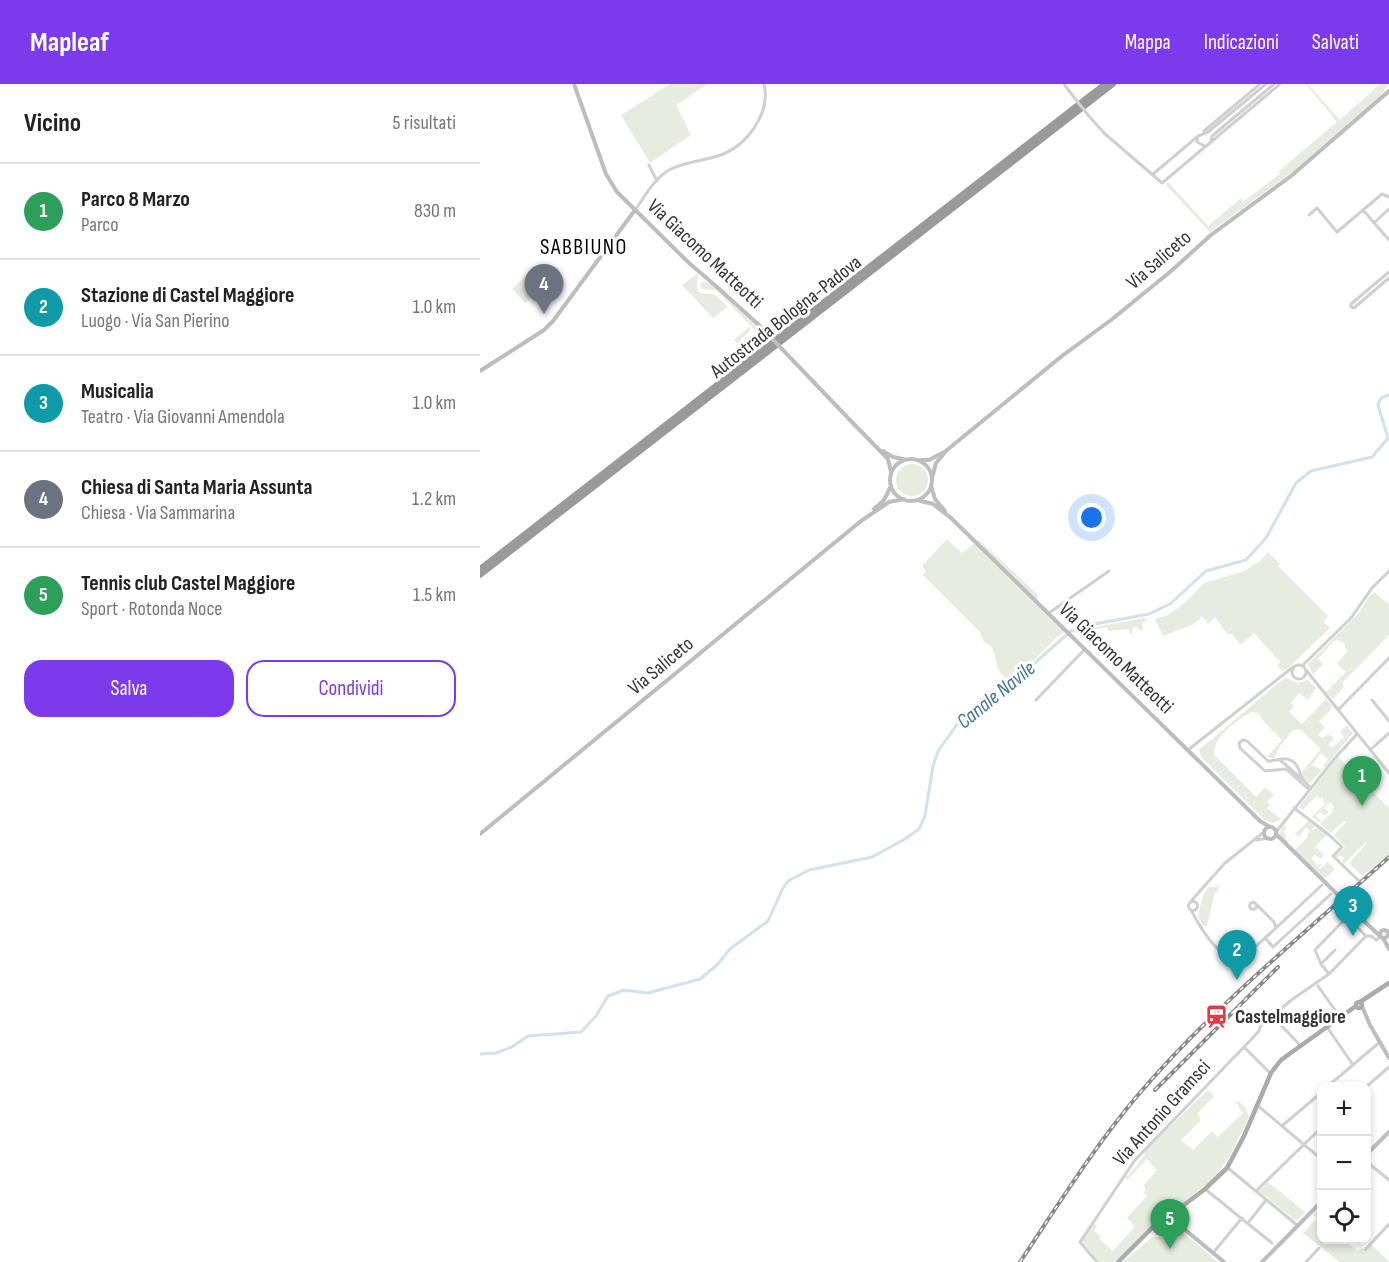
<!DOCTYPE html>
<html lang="it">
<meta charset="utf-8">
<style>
:root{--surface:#fff;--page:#f6f6f6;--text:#222;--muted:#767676;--line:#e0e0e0;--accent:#7c3aed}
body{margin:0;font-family:"Sofia Sans Condensed",sans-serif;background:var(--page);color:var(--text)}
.controls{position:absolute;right:18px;bottom:18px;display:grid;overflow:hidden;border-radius:12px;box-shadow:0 3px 9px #0003}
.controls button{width:54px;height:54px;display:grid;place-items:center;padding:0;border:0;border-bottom:2px solid var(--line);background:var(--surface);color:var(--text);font:30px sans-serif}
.you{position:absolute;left:612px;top:434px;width:21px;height:21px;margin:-15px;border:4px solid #fff;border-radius:50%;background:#1a73e8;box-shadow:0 0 0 9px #1a73e833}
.badge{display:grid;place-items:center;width:39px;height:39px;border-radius:50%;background:var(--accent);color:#fff;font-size:20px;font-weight:700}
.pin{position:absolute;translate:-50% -50px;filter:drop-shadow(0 2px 3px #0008)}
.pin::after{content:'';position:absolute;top:32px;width:21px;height:18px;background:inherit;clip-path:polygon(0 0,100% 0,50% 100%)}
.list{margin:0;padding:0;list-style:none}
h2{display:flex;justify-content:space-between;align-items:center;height:78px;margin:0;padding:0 24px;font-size:26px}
h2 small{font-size:20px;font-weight:400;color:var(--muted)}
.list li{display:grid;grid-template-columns:39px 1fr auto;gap:18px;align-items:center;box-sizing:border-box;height:96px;padding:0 24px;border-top:2px solid var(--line)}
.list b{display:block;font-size:22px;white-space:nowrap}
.list p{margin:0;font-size:20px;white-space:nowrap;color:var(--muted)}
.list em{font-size:20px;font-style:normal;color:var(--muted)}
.actions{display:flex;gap:12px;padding:18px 24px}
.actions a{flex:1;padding:14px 0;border:2px solid var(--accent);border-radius:18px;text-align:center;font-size:21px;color:var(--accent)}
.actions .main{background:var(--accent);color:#fff}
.icon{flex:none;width:33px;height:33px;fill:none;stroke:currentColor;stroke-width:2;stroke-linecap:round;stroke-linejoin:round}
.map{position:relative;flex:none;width:909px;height:1178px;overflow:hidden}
header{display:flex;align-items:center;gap:36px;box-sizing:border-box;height:84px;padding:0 30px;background:var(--accent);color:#fff}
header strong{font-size:28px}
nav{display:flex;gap:33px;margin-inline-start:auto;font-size:21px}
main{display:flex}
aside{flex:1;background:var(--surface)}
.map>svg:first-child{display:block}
</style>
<header>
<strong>Mapleaf</strong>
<nav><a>Mappa</a><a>Indicazioni</a><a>Salvati</a></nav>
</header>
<main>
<aside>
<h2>Vicino<small>5 risultati</small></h2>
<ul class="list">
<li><span class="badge" style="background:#2e9e5b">1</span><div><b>Parco 8 Marzo</b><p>Parco</p></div><em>830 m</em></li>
<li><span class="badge" style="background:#0f9aa8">2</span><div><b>Stazione di Castel Maggiore</b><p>Luogo · Via San Pierino</p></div><em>1.0 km</em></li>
<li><span class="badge" style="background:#0f9aa8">3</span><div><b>Musicalia</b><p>Teatro · Via Giovanni Amendola</p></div><em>1.0 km</em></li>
<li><span class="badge" style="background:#6b7280">4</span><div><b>Chiesa di Santa Maria Assunta</b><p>Chiesa · Via Sammarina</p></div><em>1.2 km</em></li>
<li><span class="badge" style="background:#2e9e5b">5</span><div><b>Tennis club Castel Maggiore</b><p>Sport · Rotonda Noce</p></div><em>1.5 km</em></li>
</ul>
<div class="actions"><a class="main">Salva</a><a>Condividi</a></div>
</aside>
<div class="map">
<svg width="909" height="1178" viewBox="0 0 909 1178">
<rect width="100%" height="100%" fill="#fff"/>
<path fill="#e6ecdf" d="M190,0H228L196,21L211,51L170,79L141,31Z
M826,0H828L860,36L900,0H909L898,14L812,88L730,148L685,100L688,98L728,142L761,114L764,117L800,90L799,87L857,38Z
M52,186L65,200L45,219L32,205Z
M218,189C217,207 213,210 234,210L248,223L233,234L202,201Z
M224,197L231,200L290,255L269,271L254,256L269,243L270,247L261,255L267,263H270L281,254L280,251L236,206L222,205L220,201Z
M416 396a16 16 0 1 1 32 0a16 16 0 1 1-32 0Z
M467,455L482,469L499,456L558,511L557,518L587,547L577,553L531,599L520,588L519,585L518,586L514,568L511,562L504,558L500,548L443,491L446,487L442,482Z
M788,468L800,480L798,482L848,532L843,537L850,544L806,586L803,587L797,581L800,578L774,549L761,561L751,549L748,551L735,533L728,540L722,532L714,540L683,552L675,535L688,531L706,518L724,499L764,487L779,478Z
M894,508L909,520V551L862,599L864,603L853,615L846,608L866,588L857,579L867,568L864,559L858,556L854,557L838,575L843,580L833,591L828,580L878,530L888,514Z
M665,534L668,537L662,538L663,546L660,547L658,543L652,544L653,549L650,550L648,545L628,547L627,543L593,549L594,547Z
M807,594L817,599L828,596L836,604L828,616L819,609L811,619L814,622L809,628L822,640L846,615L852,622L850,627L839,637L845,643L838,651L843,654L848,650L854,655L848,661L852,664L864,653L860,648L867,641L873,649L845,683L843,682L848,675L841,669L832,681L842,686L830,699L824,696L822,688L841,665L820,645L813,646L800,662L794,675L787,673L802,656L784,638L778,629L771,628C756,638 733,652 734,671L776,713L785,703L794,711L787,718L791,720L787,724L801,735L793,739L786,737L721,673L719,666L803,595Z
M858,673L909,724V770L882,792L869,779L887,759L886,758L864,780L862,777L864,775L861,771L857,774L856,772L865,763L854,751L866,738L864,737L851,749L840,740L854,726L852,725L854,722L850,718L844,724L849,728L845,732L841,728L836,732L841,737L839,738L832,733L845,720L842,713L840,715L837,711L823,726L819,723Z
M828,737L835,742L830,748L837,743L847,751L835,762L844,771L840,775L835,770L832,774L837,782L840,779L842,781L839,784L840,785L848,778L855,785L845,795L815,766L828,753L827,751L830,747L826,743L819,753L815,750L807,759L800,751L801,745L804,741L807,744L803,748L807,752L805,755L808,757Z
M737,800L739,802L737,809L735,808L727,842H723L724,844L718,832C722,821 720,812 729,803H737Z
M728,1006L734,1012L717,1030L721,1036L701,1056L713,1066L732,1047L738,1053L763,1029L755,1017C763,1018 767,1025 769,1033L749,1073L734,1094L690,1129H681L676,1133L671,1143L634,1178H619L602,1157L614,1139L617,1142L614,1147L621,1153L619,1155L633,1167L653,1145L655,1142L647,1134L667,1112L663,1108L666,1106L664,1101L677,1086L667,1075L647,1096L645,1092H648L665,1071L664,1069L687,1043L688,1044Z
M788,1098L825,1128L816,1137L779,1107Z
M841,1122V1133L839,1135L841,1137L842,1156H863L878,1167L882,1164L886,1167L892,1161L909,1178H860L823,1149L837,1134L833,1131Z
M697,1147L706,1151L738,1178H643L672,1153H685Z"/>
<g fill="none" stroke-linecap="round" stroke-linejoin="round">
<path stroke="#cfe2ee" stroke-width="3" d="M0,970L16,969L32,963L48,952L101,948L116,932L128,912L144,906L168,909L220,895L237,881L250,865L288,837L303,804L308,797L329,786L392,773L425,755L439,745L445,732L453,682L458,667L478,639L535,600L559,575L591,547L615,540L669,530L690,520L726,487L766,476L786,454L816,399L831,387L892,373L908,354L898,321L901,314L909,311"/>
<path stroke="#d6d6d6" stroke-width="4" stroke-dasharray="4 2" stroke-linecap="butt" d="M859,812L869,823"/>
<path stroke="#d0d0d0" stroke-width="3" d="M584,0L593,12
M608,31L624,49L682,99L800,0
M724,47L780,0
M731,56L732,52L794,0
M725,62L717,58L718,52L728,48L786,0
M169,81L177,97
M673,90L717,53
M156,125C165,112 174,95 189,86C203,78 222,77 238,72C266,63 291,30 284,0
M883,126L902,110L909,113
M829,131L837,124L857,148L883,126L909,156
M895,138L909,125
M909,188L871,220V223L874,224L909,194
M569,529L629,487
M812 588a7 7 0 1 1 14 0a7 7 0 1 1-14 0Z
M822,582L871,534L892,504L909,487
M826,586L909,689
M556,616L605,565
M892,616L909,637
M858,626L909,574
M763,656L767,657L788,677C794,677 802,674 807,675C820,678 819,691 824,697C826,699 829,701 830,704H827L806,685L785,687L760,664L759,659Z
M708,666L813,583
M890,666L909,649
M800,676L823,696
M814,724L848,750L862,763L853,772L878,796
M796,748L855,674L877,650
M777,756L788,754
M711,817L745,779L784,748
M708.5 822a4.5 4.5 0 1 1 9 0a4.5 4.5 0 1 1-9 0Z
M769.5 822a3.5 3.5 0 1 1 7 0a3.5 3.5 0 1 1-7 0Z
M711,826C719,841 741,882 763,874L796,844L794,838L776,820
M796,844L842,801
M908,847L909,846
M886,852H891L896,856L901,853
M786,855L793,863L851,810
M841,880L835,866L867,833L886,852
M849,890L841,880L855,866
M838,902L860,933
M795,935L820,961
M847,943L873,981
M764,963L779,947L780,943L810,917L849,890L886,852
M848,1002L900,958
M886,1003L909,983
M777,1021L840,1074
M803,1041L842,1008
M886,1077L909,1096
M748,1084L818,1142
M725,1105L792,1159
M776,1107L842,1043
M768,1139L786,1116
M885,1166L909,1140
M733,1169L762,1134
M617,1178L600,1158L655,1076L764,963L790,989
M826,1178L839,1164"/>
<path stroke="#bdbdbd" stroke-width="4" d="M94,0L126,90L137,108L209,179L237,203
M0,287L64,246L73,237L155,126
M369,335L408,375L411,388
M403,367L413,373L423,375
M410 396a21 21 0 1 1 42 0a21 21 0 1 1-42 0Z
M440,376H449L464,368
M452,394L456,379L467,366L582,272L631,236L690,188L731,151L811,92L909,7
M451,402L455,415L465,427
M437,416L453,420L471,434L780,737L790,743
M394,425L404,416L411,402
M784 749a6 6 0 1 1 12 0a6 6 0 1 1-12 0Z
M0,750L381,437L409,418L424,415
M796,750L859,812
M869,823L901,853
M900 850a4 4 0 1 1 8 0a4 4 0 1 1-8 0Z
M903,854L909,865
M882,922L890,941L909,974
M886,1071L909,1048
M691,1137L697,1139L744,1178
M691,1146L695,1144L701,1145
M782,1178L842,1117"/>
<path stroke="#ababab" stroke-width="4.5" d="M876 921a3 3 0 1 1 6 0a3 3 0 1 1-6 0Z
M880,918L909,899
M674 1141a9 9 0 1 1 18 0a9 9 0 1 1-18 0Z
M685,1132L696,1127L725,1105L747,1084L764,1052L791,989L801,976L876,922
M638,1178L674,1142"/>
<path stroke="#9a9a9a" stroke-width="6" d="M0,485L625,0
M0,491L633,0"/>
<defs>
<path id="rail" d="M675,1006L798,883
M540,1178C578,1121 614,1063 658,1011C733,923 824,850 909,773"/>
</defs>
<use href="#rail" stroke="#888" stroke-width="4"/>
<use href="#rail" stroke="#fff" stroke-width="1.5" stroke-dasharray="4.5" stroke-linecap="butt"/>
<path stroke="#d0d0d0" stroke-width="3" d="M593,12L608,31"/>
<path stroke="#bdbdbd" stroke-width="4" d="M237,203L280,242L369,335"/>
</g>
<defs>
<symbol id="station-bare" viewBox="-9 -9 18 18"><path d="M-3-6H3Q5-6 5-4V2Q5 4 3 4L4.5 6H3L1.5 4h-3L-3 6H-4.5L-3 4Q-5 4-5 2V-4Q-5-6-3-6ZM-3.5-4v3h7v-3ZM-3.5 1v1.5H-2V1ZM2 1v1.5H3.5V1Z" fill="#e63946" stroke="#fff" stroke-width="2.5" paint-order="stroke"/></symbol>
</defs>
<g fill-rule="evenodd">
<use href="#station-bare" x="720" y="916" width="33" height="33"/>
</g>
<g text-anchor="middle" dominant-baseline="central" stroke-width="6" stroke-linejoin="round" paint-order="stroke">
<g font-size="20" fill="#333" stroke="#fff">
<text transform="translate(225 170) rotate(43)">Via Giacomo Matteotti</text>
<text transform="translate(679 176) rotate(-41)">Via Saliceto</text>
<text transform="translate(306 233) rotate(-38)">Autostrada Bologna-Padova</text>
<text transform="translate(636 574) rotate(44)">Via Giacomo Matteotti</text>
<text transform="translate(181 582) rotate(-40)">Via Saliceto</text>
<text transform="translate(682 1029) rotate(-48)">Via Antonio Gramsci</text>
</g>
<g font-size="20" font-weight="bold" fill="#333" stroke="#fff" text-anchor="start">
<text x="755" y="933">Castelmaggiore</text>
</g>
<g font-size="21" font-style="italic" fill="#3f7597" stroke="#fff">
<text transform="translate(516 611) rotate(-39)">Canale Navile</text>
</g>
<g font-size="22" letter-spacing="1.5" fill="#000" stroke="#fff">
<text x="104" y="163">SABBIUNO</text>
</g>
</g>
</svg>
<div class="controls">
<button>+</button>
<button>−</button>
<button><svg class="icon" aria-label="locate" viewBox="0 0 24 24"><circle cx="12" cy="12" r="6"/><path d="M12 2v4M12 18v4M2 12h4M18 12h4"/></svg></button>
</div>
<div class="you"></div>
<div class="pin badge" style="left:882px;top:722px;background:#2e9e5b">1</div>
<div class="pin badge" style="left:757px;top:896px;background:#0f9aa8">2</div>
<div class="pin badge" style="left:873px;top:852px;background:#0f9aa8">3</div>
<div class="pin badge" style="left:64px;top:230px;background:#6b7280">4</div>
<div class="pin badge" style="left:690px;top:1165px;background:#2e9e5b">5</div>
</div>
</main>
